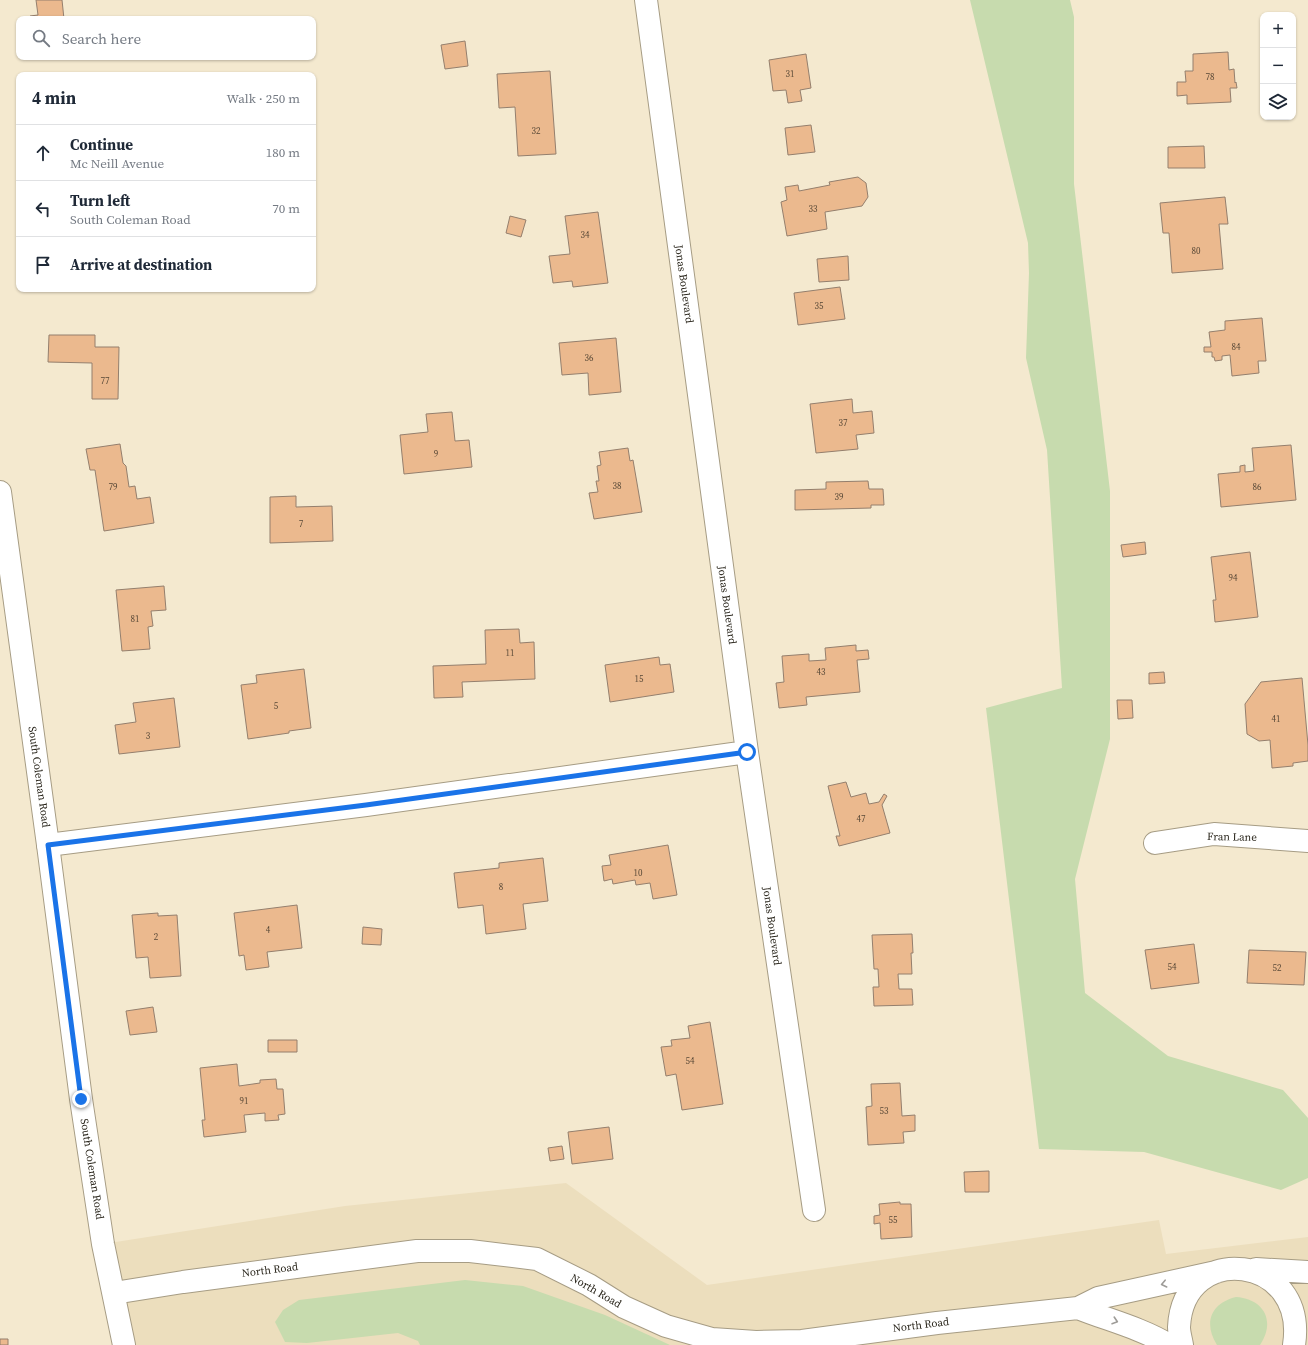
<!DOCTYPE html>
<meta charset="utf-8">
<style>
:root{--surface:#fff;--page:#f2f2f3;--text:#1f2937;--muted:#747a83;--line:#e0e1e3}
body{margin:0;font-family:"Source Serif 4",serif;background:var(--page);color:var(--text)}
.controls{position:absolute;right:12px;top:12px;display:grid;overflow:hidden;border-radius:8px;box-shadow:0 1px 3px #0004}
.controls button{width:36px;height:36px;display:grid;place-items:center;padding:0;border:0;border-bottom:1px solid var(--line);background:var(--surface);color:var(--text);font:20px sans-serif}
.stop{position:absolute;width:12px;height:12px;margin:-9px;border:3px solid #1a73e8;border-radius:50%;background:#fff}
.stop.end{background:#1a73e8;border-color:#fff;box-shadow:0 1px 4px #0008}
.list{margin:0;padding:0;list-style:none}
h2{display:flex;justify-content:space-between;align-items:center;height:52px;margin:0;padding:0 16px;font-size:17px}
h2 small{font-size:13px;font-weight:400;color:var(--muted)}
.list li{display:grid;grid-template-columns:26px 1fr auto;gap:12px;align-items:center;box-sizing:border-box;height:56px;padding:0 16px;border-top:1px solid var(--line)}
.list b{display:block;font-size:15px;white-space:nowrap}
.list p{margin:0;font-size:13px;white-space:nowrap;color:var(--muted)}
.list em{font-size:13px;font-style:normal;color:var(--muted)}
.icon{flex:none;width:22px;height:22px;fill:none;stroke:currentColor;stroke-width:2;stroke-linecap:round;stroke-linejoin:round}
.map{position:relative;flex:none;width:1308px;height:1345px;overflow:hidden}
.search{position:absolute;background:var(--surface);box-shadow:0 1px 3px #0004;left:16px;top:16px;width:300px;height:44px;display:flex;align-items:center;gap:10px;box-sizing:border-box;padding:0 14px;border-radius:8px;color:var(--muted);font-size:15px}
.panel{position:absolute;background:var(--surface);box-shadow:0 1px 3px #0004;left:16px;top:72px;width:300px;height:220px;border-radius:8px}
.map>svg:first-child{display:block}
</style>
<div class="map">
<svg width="1308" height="1345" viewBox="0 0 1308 1345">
<rect width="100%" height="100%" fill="#f4e9cf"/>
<path fill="#ecdebd" d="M566,1183L707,1285L1159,1220L1166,1254L1308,1237V1345H124L103,1244L345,1206Z"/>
<path fill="#c7dbae" d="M970,0H1070L1074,17V184L1110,491V739L1075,879L1085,993L1168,1056L1283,1090L1308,1118V1178L1281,1190L1144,1152L1039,1149L986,708L1062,688L1047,450L1026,358L1029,273L1028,243Z
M465,1280L523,1286L605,1315L670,1345H420L418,1341L398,1333L307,1343L285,1342L275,1322L283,1310L299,1300Z
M1236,1297C1264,1299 1276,1321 1260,1345H1217C1203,1323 1211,1303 1236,1297Z"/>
<path fill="#ebb98e" stroke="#947f6d" d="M36,0H62L64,19H30V16L38,15Z
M465,41L468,66L445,69L441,45Z
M1228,52L1229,70L1234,69L1235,83L1236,82L1237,88H1230L1231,102L1187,104V95L1177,96V82H1186L1185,71H1193V54Z
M806,54L811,88L800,90L802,101L788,103L786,90L773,91L769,60Z
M550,71L556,154L518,156L515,107L499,108L497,74Z
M811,125L815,152L788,155L785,128Z
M1204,146L1205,168H1168V147Z
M858,177L866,183L868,197L862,206L825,212L827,229L787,236L781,202L787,200L785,187L798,185L799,191L830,185L829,182Z
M1225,197L1228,224H1219L1223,269L1172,273L1169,233H1163L1160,203Z
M598,212L608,283L573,287L572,281L553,283L549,256L570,254L565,216Z
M510,216L526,220L521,237L506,233Z
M848,256L849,280L819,282L817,259Z
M840,287L845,319L798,325L794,293Z
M1262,318L1266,361H1258L1259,373L1232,376L1230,355L1222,356V360L1215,361L1214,357H1212V352H1204V347H1211L1209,332L1225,330V321Z
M49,335H95V347H119L118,399H92V363L48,362Z
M616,338L621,392L589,395L588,373L562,375L559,343Z
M852,399L853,413L872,411L874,433L856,435L858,449L816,453L810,404Z
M452,412L455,441L469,440L472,467L404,474L400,435L428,432L426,414Z
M120,444L123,463L126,466L129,487L135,486L137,499L150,497L154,523L104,531L95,470H90L86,449Z
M1291,445L1296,500L1221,507L1218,474L1240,472V466L1245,465V472L1254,471L1252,448Z
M628,448L630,461L633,460L642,512L594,519L589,493L598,492L596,481H599L597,466L601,465L599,452Z
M868,481L869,489H883L884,505H871V508L795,510V490L826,489V482Z
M296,496V507L332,506L333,541L270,543V497Z
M1145,542L1146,554L1123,557L1121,545Z
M1250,552L1258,617L1215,622L1213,600H1216L1211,557Z
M164,586L166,610L151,611L153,626L148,627L150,649L122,651L116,590Z
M519,629L520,643L534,642L535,679L462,682L463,697L434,698L433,666L486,664L485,630Z
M856,645V651L868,650L869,659L857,660L860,692L806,697L807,705L779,708L776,683L784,682L782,656L809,654V661L826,660L825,648Z
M659,657L660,665L670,664L674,692L610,702L605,665Z
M304,669L311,728L289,731V733L248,739L241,685L257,683L256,675Z
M1164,672L1165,683L1149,684V673Z
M1302,678L1308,745V761L1293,763V766L1272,768L1270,740L1259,741L1247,734L1245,704L1261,682Z
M174,698L180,747L119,754L115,725L136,722L133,703Z
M1117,700H1132L1133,718L1118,719Z
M846,782L851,797L866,793L869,804L879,802L884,794L887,796L882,805L890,833L839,846L836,836H840L828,786Z
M668,845L677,895L653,899L650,883L636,885L635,880L613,884L612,879L604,881L602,866L611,865L609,855Z
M543,858L548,901L523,904L526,929L486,934L483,905L458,908L454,873L499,868V863Z
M297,905L302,948L267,952L269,967L246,970L244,955L239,956L234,913Z
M158,913V916L177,915L181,976L150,978L148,957L136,958L132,915Z
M363,927L382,929L381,945L362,944Z
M912,934L913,953H911L912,974H898L899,989H912L913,1005L874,1006L873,987H879L878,969H874L872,935Z
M1194,944L1199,983L1151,989L1145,950Z
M1249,950L1306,952L1304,985L1247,983Z
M153,1007L157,1032L130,1035L126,1011Z
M710,1022L723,1104L682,1110L676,1074L666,1076L661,1047L672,1046L671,1040L690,1038L688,1026Z
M268,1040H297V1052H268Z
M237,1064L239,1086L260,1083V1080L276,1079L277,1089H283L285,1114L278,1115L279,1120L265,1121V1113L244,1115L246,1132L204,1137L202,1120H205L200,1068Z
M900,1083L902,1116L915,1115V1131L903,1132L904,1143L868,1145L866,1107L872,1106L871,1084Z
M609,1127L613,1159L572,1164L568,1132Z
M562,1146L564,1159L550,1161L548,1148Z
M989,1171V1192H965L964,1172Z
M900,1202V1204H911L912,1237L881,1239L880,1223L874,1224V1216L880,1215L879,1204Z
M0,1339H8V1345H0Z"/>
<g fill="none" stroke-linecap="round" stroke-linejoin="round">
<defs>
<path id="minor" d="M646,0L747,752L814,1210
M1155,843L1214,834L1308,841
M48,845L366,805L747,752
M1256,1269L1308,1272
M114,1293L183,1282L417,1251H470L537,1259L589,1285L624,1307L666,1326L712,1339L756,1342L802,1341L937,1323L1078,1308L1098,1298L1216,1272
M1078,1308C1108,1320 1141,1328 1169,1345
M1182,1345C1181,1339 1179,1333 1179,1327C1183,1240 1308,1254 1294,1345"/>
<path id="tertiary" d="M0,492L48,845L81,1099L103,1244L124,1345"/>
</defs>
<use href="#minor" stroke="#a69c84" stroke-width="24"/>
<use href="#tertiary" stroke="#a69c84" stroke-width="24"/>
<use href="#minor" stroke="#fff" stroke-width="22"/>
<use href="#tertiary" stroke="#fff" stroke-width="22"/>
</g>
<defs><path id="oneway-chevron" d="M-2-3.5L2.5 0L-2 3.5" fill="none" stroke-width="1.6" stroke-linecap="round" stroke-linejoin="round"/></defs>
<g stroke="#9e9c98">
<use href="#oneway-chevron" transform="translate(1164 1284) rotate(167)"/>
<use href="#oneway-chevron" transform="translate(1115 1321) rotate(18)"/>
</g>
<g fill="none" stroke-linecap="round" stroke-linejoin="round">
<path stroke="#1a73e8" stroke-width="5" d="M81,1099L48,845L366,805L747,752"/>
</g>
<g text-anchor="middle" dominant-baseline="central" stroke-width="3" stroke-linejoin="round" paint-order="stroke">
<g font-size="9" fill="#594937">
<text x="790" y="74">31</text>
<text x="1210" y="77">78</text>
<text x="536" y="131">32</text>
<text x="813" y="209">33</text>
<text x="585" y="235">34</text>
<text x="1196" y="251">80</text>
<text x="819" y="306">35</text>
<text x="1236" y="347">84</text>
<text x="589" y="358">36</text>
<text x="105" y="381">77</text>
<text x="843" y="423">37</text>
<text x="436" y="454">9</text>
<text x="617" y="486">38</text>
<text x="113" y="487">79</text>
<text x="1257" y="487">86</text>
<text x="839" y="497">39</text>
<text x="301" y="524">7</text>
<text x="1233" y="578">94</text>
<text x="135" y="619">81</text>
<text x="510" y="653">11</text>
<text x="821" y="672">43</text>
<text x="639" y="679">15</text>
<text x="276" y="706">5</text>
<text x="1276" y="719">41</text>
<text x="148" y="736">3</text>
<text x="861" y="819">47</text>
<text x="638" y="873">10</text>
<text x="501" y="887">8</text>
<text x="268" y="930">4</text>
<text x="156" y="937">2</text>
<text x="1172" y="967">54</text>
<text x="1277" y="968">52</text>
<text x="690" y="1061">54</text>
<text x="244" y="1101">91</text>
<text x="884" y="1111">53</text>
<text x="893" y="1220">55</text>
</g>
<g font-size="11" fill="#28241a" stroke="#fff">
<text transform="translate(684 284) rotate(82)">Jonas Boulevard</text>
<text transform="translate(727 605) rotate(82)">Jonas Boulevard</text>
<text transform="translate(39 777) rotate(82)">South Coleman Road</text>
<text transform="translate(1232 837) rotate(1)">Fran Lane</text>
<text transform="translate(772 926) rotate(82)">Jonas Boulevard</text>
<text transform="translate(92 1169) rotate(81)">South Coleman Road</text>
<text transform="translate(270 1270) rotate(-7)">North Road</text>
<text transform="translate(596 1291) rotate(30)">North Road</text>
<text transform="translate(921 1325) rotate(-7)">North Road</text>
</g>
</g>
</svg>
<div class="controls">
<button>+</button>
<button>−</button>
<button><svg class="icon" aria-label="layers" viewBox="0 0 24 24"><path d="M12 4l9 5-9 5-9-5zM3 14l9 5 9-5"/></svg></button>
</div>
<div class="stop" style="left:747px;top:752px"></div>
<div class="stop end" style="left:81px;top:1099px"></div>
<div class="search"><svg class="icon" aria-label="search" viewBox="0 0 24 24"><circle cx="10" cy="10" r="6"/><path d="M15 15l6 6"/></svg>Search here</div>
<section class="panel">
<h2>4 min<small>Walk · 250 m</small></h2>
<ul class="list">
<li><svg class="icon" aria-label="ahead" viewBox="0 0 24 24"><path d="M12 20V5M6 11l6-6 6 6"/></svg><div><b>Continue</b><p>Mc Neill Avenue</p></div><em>180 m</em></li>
<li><svg class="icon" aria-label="left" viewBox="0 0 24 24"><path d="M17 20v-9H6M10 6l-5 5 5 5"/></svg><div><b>Turn left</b><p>South Coleman Road</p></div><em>70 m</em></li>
<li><svg class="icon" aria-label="arrive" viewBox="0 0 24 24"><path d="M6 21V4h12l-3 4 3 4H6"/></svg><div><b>Arrive at destination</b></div></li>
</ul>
</section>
</div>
